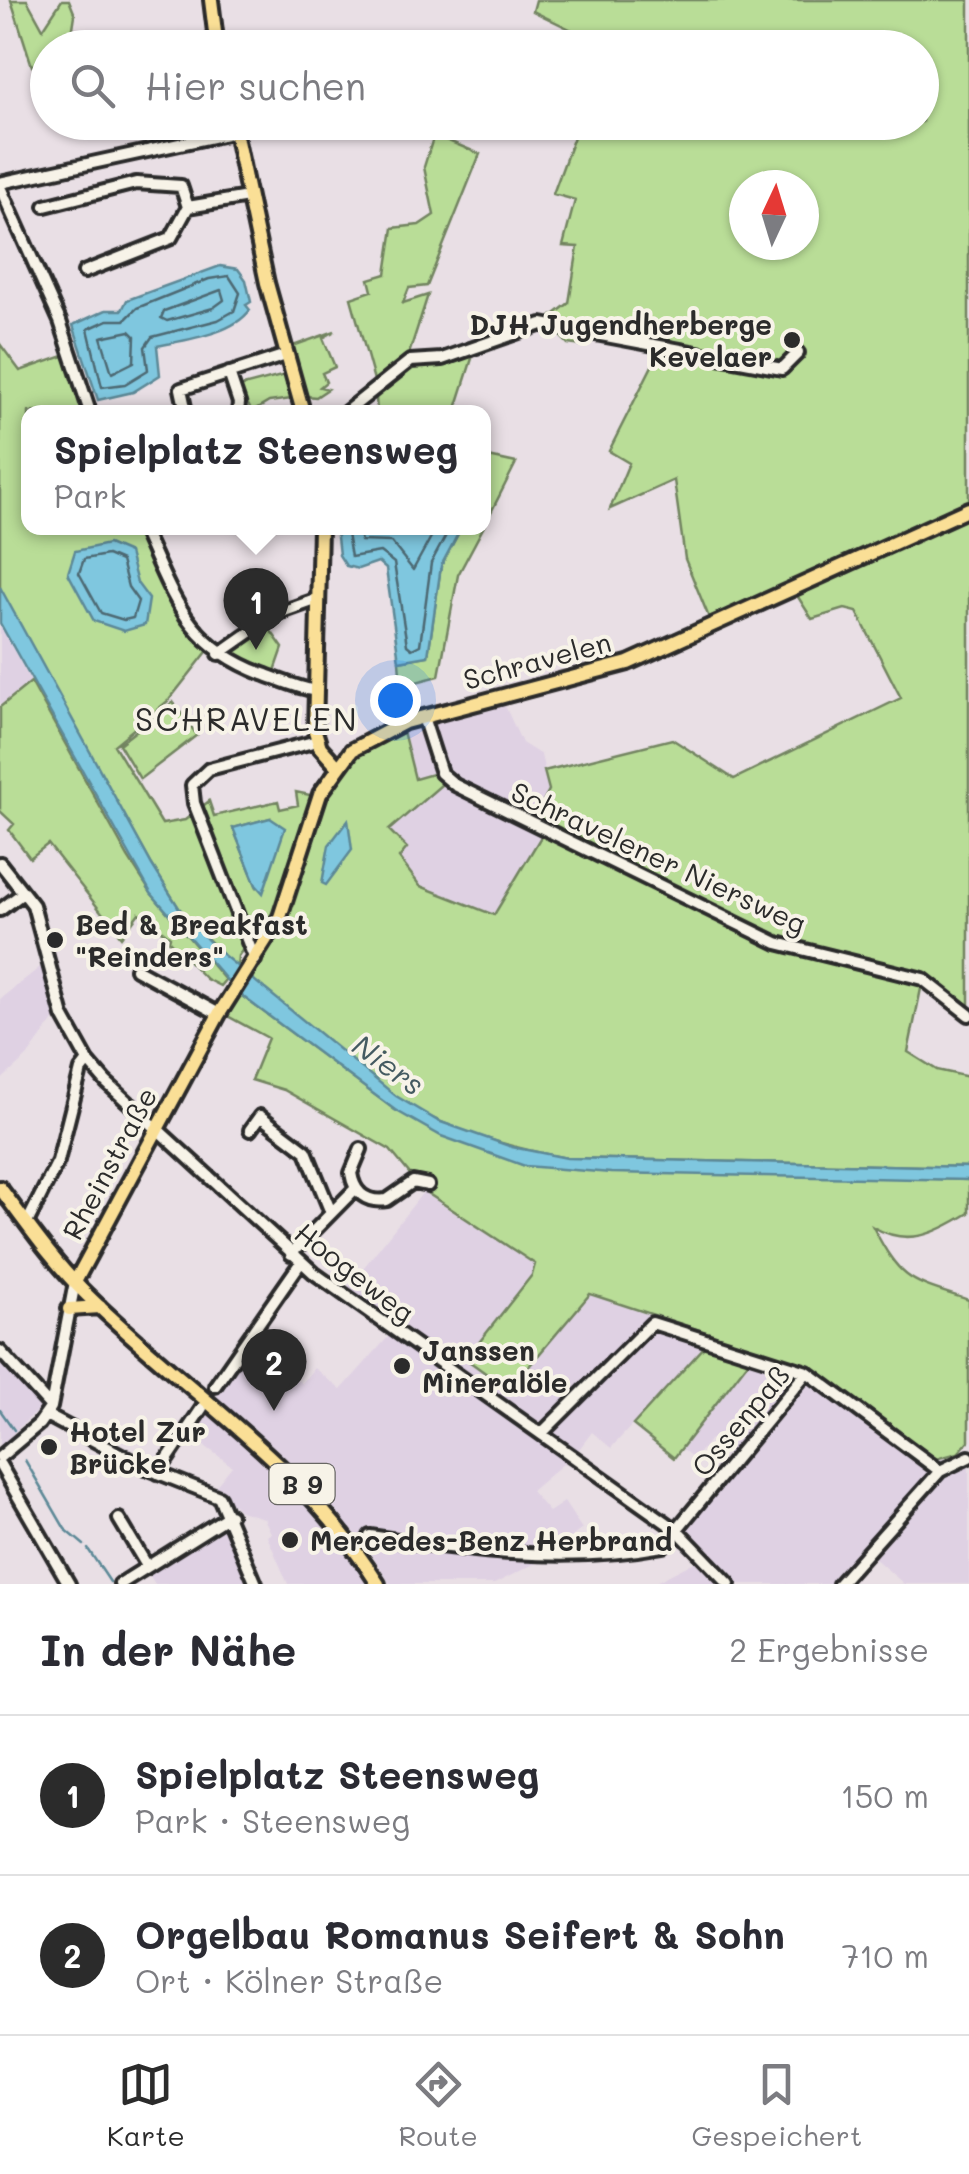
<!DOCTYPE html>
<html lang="de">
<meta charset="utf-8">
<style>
:root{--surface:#fff;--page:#f2f2f3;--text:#2b2b33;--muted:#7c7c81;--line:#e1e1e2;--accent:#2b2b2b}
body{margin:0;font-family:Mali,sans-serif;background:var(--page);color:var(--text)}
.compass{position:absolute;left:729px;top:170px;width:90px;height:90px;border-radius:50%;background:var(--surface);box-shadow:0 2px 8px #0004;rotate:4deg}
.you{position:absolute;left:395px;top:700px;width:35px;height:35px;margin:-25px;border:8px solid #fff;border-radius:50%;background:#1a73e8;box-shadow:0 0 0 15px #1a73e833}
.badge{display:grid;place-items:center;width:65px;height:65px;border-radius:50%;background:var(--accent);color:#fff;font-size:32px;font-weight:700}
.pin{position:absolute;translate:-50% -82px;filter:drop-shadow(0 2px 5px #0008)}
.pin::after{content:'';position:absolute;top:52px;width:35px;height:30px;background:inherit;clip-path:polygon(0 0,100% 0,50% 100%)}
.popup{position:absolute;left:21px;top:405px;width:470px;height:130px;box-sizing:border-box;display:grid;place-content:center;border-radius:20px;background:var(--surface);filter:drop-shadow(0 2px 8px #0005);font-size:32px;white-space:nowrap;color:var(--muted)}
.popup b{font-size:38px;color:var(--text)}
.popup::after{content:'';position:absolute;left:50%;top:100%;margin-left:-20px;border:20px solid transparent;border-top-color:var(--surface)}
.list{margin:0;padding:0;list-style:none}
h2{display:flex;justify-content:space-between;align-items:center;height:130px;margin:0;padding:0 40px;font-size:42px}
h2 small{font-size:32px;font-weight:400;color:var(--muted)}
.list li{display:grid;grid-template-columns:65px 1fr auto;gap:30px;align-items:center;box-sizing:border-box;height:160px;padding:0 40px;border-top:2px solid var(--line)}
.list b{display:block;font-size:38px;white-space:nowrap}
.list p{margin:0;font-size:32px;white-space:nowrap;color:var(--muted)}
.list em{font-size:32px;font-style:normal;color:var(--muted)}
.icon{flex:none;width:55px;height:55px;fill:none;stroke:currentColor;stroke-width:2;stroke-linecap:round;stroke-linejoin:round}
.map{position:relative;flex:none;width:969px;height:1584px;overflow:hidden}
.search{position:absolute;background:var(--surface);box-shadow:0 2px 8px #0004;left:30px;right:30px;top:30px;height:110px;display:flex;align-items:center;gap:25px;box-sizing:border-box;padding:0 35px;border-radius:55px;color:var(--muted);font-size:38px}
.sheet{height:450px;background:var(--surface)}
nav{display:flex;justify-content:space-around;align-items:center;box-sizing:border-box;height:140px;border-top:2px solid var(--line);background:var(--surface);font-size:28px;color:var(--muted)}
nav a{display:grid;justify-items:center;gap:5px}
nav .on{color:var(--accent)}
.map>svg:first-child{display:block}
</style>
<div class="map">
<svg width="969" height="1584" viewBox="0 0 969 1584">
<rect width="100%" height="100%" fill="#e9dfe5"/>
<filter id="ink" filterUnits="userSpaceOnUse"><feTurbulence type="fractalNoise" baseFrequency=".01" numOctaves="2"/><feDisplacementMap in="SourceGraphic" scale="20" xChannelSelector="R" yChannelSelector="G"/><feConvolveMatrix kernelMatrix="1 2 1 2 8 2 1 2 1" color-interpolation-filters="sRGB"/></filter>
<g filter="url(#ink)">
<path fill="#dfd1e3" d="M0,623L31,682L0,707Z
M501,697L522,743L541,755L549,789L532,822L546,830L494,916L420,885L399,858L388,831L448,779H415L401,723Z
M44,964L59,1013L27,1057L0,1081V999Z
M424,1191L535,1264L509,1390L589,1294L715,1335L611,1448L592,1432L577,1452L531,1491L549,1512L564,1502L582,1529L544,1559L494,1584H390L367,1547L309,1481L216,1398L239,1363L264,1379L275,1365L302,1383L314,1368L341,1390L397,1327L346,1290Z
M758,1349L809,1367L936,1459L969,1457V1584H904L865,1550L833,1584H652L710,1554L686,1527L739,1462L710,1439L694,1459L682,1449Z
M0,1360L41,1407L0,1446Z
M208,1410L323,1519L370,1584H288L267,1536L271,1533L264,1518L240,1511L215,1487L232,1466L190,1435Z
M225,1523L246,1584H155L148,1573Z"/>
<path fill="#b9dd97" stroke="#728461" stroke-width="2.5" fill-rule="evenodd" d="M11,0H27L43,29L62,0H69L75,15L70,47L48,48L47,63L32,66Z
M536,0H969V1015L923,979L908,1052L937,1070L969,1077V1167L567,1158C523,1150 481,1139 441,1122C373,1093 306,1024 248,979L260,946L255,934L238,956L237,970L179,908L152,865L4,601L0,587V344L20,371L69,354L90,412H29V528H142L184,617L210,648L169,700L114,745L162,824L185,820L209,801L214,816L278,801L280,809L298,805L296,792L324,798L352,757L401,723L415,779L443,771L448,779L389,830L407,848L399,858L420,886L494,915L545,830L532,823L549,790L544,771L672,739L734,779L901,698L857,612L845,609L812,619L793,589L712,625L685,559L674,480L610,509L629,463L609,451L665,340L589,333L582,346L568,344L546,321L569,303L578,247L563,246L575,200L553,194L579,123L922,122V48L607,47L533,11ZM744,185H804V245H744ZM270,818L256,885L233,828Z
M434,135L480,154L427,286L409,288L403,303L428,295L407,360L424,365L475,349L455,412H377L375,384L351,298L372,291L369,279L386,274L393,228L419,225L434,215L424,167Z
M335,331L323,338L335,367L322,373L326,382L320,387L328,389L316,397L305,396L290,347Z
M285,375L292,399L269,402L252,412L239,387Z
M484,456L516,463L484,526Z
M461,528H483L458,575L439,676L401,686L399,661L428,656L441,566Z
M266,624L283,648L274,674L234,660L228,651Z
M31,682L128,857L151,893L225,980L220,986L206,979L169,941L170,937L139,913L121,937L48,844L30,858L9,830L14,824L0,811V707Z
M173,702L197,735L140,779L119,744Z
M238,993L395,1110L525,1166L969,1180V1213C935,1234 908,1247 873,1227C902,1283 911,1281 969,1300V1441L958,1453L936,1459L911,1449L809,1367L758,1349L674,1458L633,1425L715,1335L590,1294L509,1390L466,1359L532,1275L535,1264L424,1191L390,1150L284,1090L251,1080L268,1038L224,1014Z"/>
<path fill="#7fc7df" stroke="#5d8997" stroke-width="2.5" d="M220,266L238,269L246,280L251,302L246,305L250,310C233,334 185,340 157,346L160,375L133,392L98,400L73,325L106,310H122L127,300Z
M336,528H461L441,566L428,656L399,661L386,569L378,562L358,569L346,566L339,555Z
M108,544L129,553L137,583L149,599L145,625L124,631L94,621L68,573L75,551Z
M0,587L152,865L179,908L216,949L396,1096L438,1121L512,1147L567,1158L969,1167V1180L611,1173L525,1166L441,1136L395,1110L238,993L151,893L0,623Z
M270,818L285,828L263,893L256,885L233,828Z
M348,820L352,850L326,885L322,883L329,845Z"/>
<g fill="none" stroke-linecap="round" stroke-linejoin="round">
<path stroke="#4d6973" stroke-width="2.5" d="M229,276L240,293L234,311L218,320L152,337L145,347L148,370L125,384L102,387L88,329L108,320H125L137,308L209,279Z
M221,290L224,300L213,308L167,321L161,318L164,311Z
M130,331L135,336L134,362L112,373L101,337Z
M346,528L351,557L380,552L394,563L407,645L412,649L420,645L431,563L450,528
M358,528L361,541L391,542L413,570L436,528
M107,555L121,561L128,587L138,601L133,618L124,620L101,613L79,573L84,559Z"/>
<path stroke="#5d8997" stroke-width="2.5" d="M0,1410L14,1430
M25,1460L65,1529L84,1545
M88,1549L110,1582"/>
<defs>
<path id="minor" d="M0,183L235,132
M0,187L60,321L90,412
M45,206L136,183L181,186L188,207L248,197
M84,272L171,238L188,207
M229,373L239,403L238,412
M186,412L181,389L286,355
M346,412L410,361L442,359L542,324L782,369L798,353
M142,528C174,597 186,645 263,674C280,680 298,688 316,691
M219,654L276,614L318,599
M423,717L441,773L455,785L777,943L923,979L969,1015
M0,863L33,905L63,1016L88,1061L106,1082L314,1273L678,1531L729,1584
M0,910L23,893
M255,960L194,803L192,785L209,769L317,741
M136,969L219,1014
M250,1130L260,1116L306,1151L330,1210
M361,1149L351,1173C354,1193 366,1203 387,1200L413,1182L428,1185
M27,1223L58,1161L81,1070L88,1061
M291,1254L355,1189
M0,1351L51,1407
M215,1386L301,1262
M46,1415L146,1468L219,1497L256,1584
M541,1434L652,1323L807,1372
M0,1457L39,1424L51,1407L75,1282
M0,1465L69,1584
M158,1473L202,1408
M119,1519L147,1566
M370,1536C467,1551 566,1564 663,1546L807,1372L940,1471
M120,1584L230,1515
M839,1584L940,1471L969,1457"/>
<path id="major" d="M211,0L217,48
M233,122L267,283L303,412
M320,528L315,731L320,747L337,766
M0,1188C27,1224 54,1263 87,1295C186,1392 303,1464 378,1584
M75,1282L219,1014L280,917L320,794L352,750L405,722L628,663L969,509
M69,1309L100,1307"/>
</defs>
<use href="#minor" stroke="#2b2b2b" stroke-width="18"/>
<use href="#major" stroke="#2b2b2b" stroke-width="20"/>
<use href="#minor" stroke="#f7f3e8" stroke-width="10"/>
<use href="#major" stroke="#fadf96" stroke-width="12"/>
</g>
</g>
<g fill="#2b2b2b" stroke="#f7f3e8" stroke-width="4">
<circle cx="792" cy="340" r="10"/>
<circle cx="55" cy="940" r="10"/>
<circle cx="402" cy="1366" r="10"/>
<circle cx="49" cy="1447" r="10"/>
<circle cx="290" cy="1540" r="10"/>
</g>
<g text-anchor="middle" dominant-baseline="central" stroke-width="8" stroke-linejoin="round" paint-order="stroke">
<rect fill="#f7f3e8" stroke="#686764" stroke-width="2.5" x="269.5" y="1464" width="65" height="40" rx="8"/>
<g font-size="25" font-weight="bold" fill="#2b2b2b">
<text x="302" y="1484">B 9</text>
</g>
<g font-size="28" font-weight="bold" fill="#2b2b2b" stroke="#f7f3e8" text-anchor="start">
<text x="772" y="324" text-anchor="end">DJH Jugendherberge<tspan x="772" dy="32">Kevelaer</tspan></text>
<text x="75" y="924">Bed &amp; Breakfast<tspan x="75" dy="32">"Reinders"</tspan></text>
<text x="422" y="1350">Janssen<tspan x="422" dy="32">Mineralöle</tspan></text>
<text x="69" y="1431">Hotel Zur<tspan x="69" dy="32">Brücke</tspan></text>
<text x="310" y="1540">Mercedes-Benz Herbrand</text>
</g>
<g font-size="28" fill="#2b2b2b" stroke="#f7f3e8">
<text transform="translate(537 660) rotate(-15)">Schravelen</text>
<text transform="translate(659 857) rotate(25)">Schravelener Niersweg</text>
<text transform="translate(109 1163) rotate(-62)">Rheinstraße</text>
<text transform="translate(355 1272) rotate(38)">Hoogeweg</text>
<text transform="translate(740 1420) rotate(-50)">Ossenpaß</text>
</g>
<g font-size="30" font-style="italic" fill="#445a61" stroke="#f7f3e8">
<text transform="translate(389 1064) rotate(36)">Niers</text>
</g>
<g font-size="32" letter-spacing="2.5" fill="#2b2b2b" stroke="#f7f3e8">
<text x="247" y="718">SCHRAVELEN</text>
</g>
</g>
</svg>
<svg class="compass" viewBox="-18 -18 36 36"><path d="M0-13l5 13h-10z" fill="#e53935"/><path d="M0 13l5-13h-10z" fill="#7c7c81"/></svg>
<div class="you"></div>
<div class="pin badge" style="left:256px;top:650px">1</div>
<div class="popup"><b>Spielplatz Steensweg</b>Park</div>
<div class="pin badge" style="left:274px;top:1411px">2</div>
<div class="search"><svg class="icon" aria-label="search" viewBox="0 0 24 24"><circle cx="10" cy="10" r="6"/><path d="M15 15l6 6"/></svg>Hier suchen</div>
</div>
<section class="sheet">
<h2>In der Nähe<small>2 Ergebnisse</small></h2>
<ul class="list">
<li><span class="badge">1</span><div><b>Spielplatz Steensweg</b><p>Park · Steensweg</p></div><em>150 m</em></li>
<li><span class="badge">2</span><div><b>Orgelbau Romanus Seifert &amp; Sohn</b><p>Ort · Kölner Straße</p></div><em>710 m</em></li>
</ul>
</section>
<nav>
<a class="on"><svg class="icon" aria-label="map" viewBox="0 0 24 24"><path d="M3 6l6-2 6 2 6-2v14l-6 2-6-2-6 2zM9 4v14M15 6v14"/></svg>Karte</a>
<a><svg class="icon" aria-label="directions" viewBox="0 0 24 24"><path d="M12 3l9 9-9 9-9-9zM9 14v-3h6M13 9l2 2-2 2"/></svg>Route</a>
<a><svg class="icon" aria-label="saved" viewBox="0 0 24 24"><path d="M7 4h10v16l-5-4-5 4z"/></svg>Gespeichert</a>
</nav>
